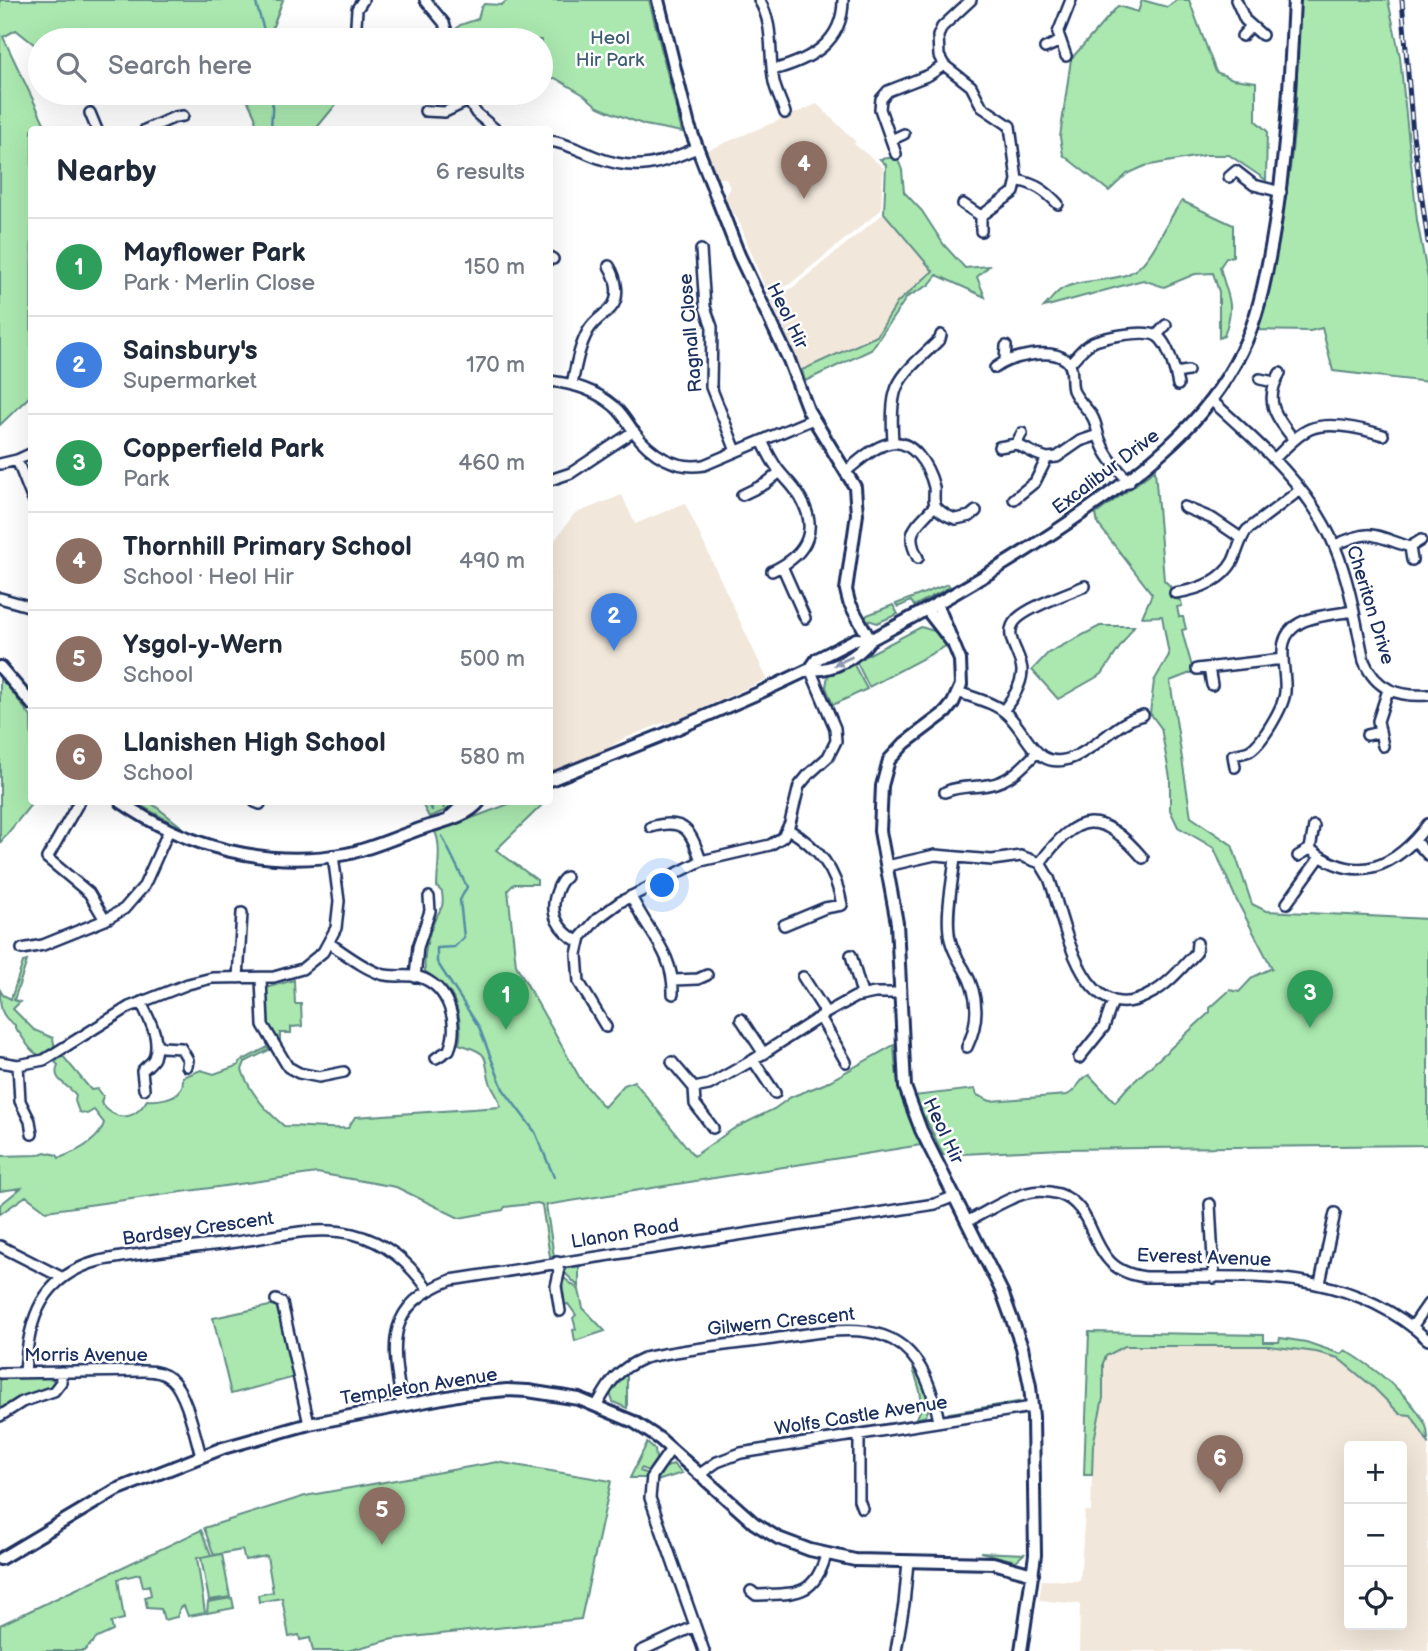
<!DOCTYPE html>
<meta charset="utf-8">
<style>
:root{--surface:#fff;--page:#f6f6f7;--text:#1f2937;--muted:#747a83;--line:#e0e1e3;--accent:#d93025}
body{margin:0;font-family:"Balsamiq Sans",sans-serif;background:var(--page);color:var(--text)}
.controls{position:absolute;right:21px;bottom:21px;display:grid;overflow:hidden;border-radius:7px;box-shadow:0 7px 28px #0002}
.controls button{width:63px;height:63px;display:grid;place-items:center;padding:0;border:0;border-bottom:2px solid var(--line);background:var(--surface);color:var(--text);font:35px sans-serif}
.you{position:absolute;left:663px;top:886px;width:24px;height:24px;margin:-18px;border:5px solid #fff;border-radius:50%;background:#1a73e8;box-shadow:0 0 0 10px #1a73e833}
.badge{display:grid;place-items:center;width:46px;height:46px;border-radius:50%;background:var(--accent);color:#fff;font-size:23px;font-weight:700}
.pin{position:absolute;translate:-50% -58px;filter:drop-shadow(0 2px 4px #0008)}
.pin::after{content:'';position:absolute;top:37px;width:24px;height:21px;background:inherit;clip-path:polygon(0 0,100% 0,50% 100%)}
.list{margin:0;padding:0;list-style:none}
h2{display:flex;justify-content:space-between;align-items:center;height:91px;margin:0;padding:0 28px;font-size:30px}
h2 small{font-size:23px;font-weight:400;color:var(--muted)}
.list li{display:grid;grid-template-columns:46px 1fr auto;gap:21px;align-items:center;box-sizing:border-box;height:98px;padding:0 28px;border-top:2px solid var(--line)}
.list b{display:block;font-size:26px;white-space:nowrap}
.list p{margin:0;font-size:23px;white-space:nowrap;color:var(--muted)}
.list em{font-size:23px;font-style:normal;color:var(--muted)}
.icon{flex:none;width:38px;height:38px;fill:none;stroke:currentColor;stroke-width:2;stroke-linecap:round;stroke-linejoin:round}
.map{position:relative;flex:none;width:1428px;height:1651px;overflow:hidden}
.search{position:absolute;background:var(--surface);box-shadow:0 7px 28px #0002;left:28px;top:28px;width:525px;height:77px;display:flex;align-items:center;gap:18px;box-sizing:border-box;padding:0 24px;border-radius:38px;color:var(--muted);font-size:26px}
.panel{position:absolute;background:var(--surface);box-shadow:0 7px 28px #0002;left:28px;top:126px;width:525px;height:679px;border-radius:7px}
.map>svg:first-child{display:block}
</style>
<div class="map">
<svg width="1428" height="1651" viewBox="0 0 1428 1651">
<rect width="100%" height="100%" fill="#fff"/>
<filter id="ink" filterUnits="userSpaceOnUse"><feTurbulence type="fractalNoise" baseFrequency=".0143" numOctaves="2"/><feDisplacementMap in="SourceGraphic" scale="14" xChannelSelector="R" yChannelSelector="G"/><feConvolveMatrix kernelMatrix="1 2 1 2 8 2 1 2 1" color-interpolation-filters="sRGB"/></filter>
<g filter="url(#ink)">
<path fill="#f1e7da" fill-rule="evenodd" d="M817,104L856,142L854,144L883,167L881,210L790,284L768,295L740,224L725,198L730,189L726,178H717L706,151Z
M884,213L933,271L887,318L877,336L802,370L770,299L792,288Z
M622,495L635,524L685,503L767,679L674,721L660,724L623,739L603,751L550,772V547L574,514Z
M1168,1345L1269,1346L1316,1352L1338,1358L1373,1387L1400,1414L1411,1415L1428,1442V1651H1079L1080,1604L1039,1600L1042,1580L1080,1581L1085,1511H1091L1093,1445L1103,1398V1363L1106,1356L1125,1346ZM1349,1446H1402V1625H1349Z"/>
<path fill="#aae8af" stroke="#628c86" stroke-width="2" d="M0,0H283L272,29L274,40H40V49L16,30L3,37L47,129L32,130L31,395L0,425Z
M508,0H649L682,132L645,125L610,112L598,107L584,95L555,78L547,79L541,77V40H495L485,33L478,32L459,39L454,37L452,33L460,25L478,19L481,8L484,4L501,5Z
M1142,0L1167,7L1177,0H1189L1216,72L1233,79L1256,82V121L1267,131L1266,180L1229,155H1205L1145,166L1127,174L1109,191L1063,155L1060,137L1071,59L1118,6L1138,12Z
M1300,0H1388L1400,57L1417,220L1428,279V382L1333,371L1322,328L1310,331L1253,330L1264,311L1290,169L1295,123Z
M244,93H350L342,97L315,130L256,129L255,116Z
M897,157L902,170L904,192L922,211L944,245L965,268L989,266L977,277L985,297L937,275L929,285L907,297L871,350L805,381L802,370L877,336L897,303L933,271L884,213L886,165L880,159Z
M1182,201L1233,225V256L1226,258L1220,267C1228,301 1236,300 1224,336L1219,338V292L1213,273L1195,274L1164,287L1143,280L1044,307C1049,302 1054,295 1059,291C1074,279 1110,282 1128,274C1153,264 1165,221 1182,201Z
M1155,470L1164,580L1170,586L1172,597L1181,601L1182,606L1177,607L1179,617H1183L1186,629L1182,630C1185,645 1191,660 1193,672L1170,681L1191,817L1232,845L1252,904L1266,911L1428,919V1145L1061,1149L943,1155L925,1117L921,1118L913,1096L975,1089L977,1095L990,1101L1067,1095C1077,1091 1080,1078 1089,1075L1115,1102L1127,1088L1210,1012V1008L1230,990L1239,992L1253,977L1272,968L1236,899L1214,848L1178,827L1170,810V778L1161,728L1150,713L1154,681L1169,655L1162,616L1142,617L1152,594L1098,524L1096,514Z
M948,584L950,587L914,606L911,601L898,607L896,604Z
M893,605L898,614L877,623L865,619L867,615Z
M1100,626H1134L1102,674L1058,699L1032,670L1048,653Z
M921,627L934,631L936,629L948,645L869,687L856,661Z
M853,663L867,689L833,705L826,687L828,675Z
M0,676L31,717L33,802L0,843Z
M134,802H150L187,831Z
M421,802H441L444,809L443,802H458L449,809L429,817Z
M514,802H545L496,850L537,880V884H514L508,890L516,965L581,1080L604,1107L624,1085L634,1081L694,1156L733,1129L774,1109L791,1097L824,1084L894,1045C896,1088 903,1108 921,1145L546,1205L554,1256L550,1257L542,1205L538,1203L505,1207L503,1210L459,1218L396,1187L317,1173L46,1211L26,1196L0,1214V1205L21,1188L0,1191V1156L37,1155L45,1152L57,1155L59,1158C76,1152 99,1141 104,1123L94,1110L87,1114L79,1112L75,1101L76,1095C68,1084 51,1081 58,1065L55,1062L63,1056L91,1090L98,1089L103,1096L101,1103C116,1122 134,1121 147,1100C155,1101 176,1099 181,1089C183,1087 183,1080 183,1077L201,1070L214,1074L239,1065V1062L268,1047L269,1050L245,1062L242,1070C250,1093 266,1111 284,1126C307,1126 326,1129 348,1128L355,1117L500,1107C500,1098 495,1094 491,1085C481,1057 495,1055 459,1044C463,1028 458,1001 447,989C441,982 432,977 425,971C423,955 428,934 435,919C442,907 444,907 442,892L437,887C437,871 442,845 435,832Z
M27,961L14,1000L20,1002L13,1009L34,1030L53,1038L55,1049L42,1056C29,1054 24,1036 15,1028V1025C0,1016 0,1007 0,990L3,995L11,999L23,962Z
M294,980L295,1004H301L302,1026L291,1027V1033H280V1047L269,1025L265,988Z
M579,1265V1287L564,1272L566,1268Z
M564,1278L579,1290L583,1308L605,1331L575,1341L573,1330L576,1329L573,1318L576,1315L568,1304L564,1305L561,1284Z
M274,1305L278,1307L295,1377L231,1394L213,1318Z
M1089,1332L1264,1335V1342H1279L1280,1338L1306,1342L1341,1354L1345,1350C1372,1366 1413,1397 1426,1426C1428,1431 1428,1437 1428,1442L1411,1415L1400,1414L1373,1387L1338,1358L1316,1352L1269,1346H1125L1106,1356L1103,1363V1398L1093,1445L1092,1475H1084Z
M913,1369C924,1380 933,1401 926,1416L915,1419C928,1407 918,1384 913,1369Z
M627,1373V1408L613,1402L610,1393Z
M50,1376L55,1382L54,1387L0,1412V1377Z
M1018,1402L1015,1406L950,1416L949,1413Z
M647,1443L655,1450L656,1459L648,1471L641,1468L640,1471L647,1474L645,1478H630Z
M497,1462L611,1481L581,1619L393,1639L347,1651H313L310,1638L300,1640L299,1635L289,1637L282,1598L259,1602L258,1595L273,1592L267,1556L245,1560L242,1550L214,1555L204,1528L305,1496Z
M673,1464L682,1473L657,1481L665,1468Z
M201,1530L211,1555L197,1558L205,1613L188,1616L184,1606L180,1607L177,1617L164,1620L161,1609L147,1608L145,1597L151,1595L149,1585L143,1587L140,1574L118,1579L124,1619L111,1622L113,1631L97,1638L84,1651H0V1625Z
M980,1552L1024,1554L1016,1561Z
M222,1554L230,1597L209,1600L201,1558Z
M232,1598L234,1608L207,1613L208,1602Z"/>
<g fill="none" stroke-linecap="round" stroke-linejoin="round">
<path stroke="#548da4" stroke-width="2.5" d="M255,0L267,40
M271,130L273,93
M429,802L432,810
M442,836L467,887L460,900L464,937L454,947L437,948V962L479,1027L503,1089L535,1132L554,1177"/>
<defs>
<path id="minor" d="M425,0L444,23L450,40
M759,0C775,26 768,53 774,82C776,92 782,103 785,113
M971,0L942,27L938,36L939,56L944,65L971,86L982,107L1010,126L1017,180L1014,192L981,216
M1236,0L1245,20L1262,35
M1242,36L1251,26
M355,40L357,9L363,0
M1045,48L1061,41
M1066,56L1058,33L1071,0
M773,70C810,60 843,43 843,0
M464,93L476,113L496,130
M425,111L445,112L468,101
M90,113L97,130
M145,130L175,117L183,116
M891,140L904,134
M550,141C566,143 581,151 596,157C637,173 659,164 697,148
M896,154L880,109L881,99L888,91L929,75L944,65
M1229,177L1236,171L1254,185L1281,192
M1017,180C1035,184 1045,190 1058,204
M963,204L981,216V231
M701,250L705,307L712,327L711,387L736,451
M550,257L553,259
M1157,335L1166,325
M1005,360L1006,346
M1069,364C1075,358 1081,350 1088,345C1099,337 1145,329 1157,336C1168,342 1176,373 1178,385
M995,368C1009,357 1050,347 1066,360C1075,367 1070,380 1073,390C1077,400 1087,408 1092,416C1097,424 1097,434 1101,442C1106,457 1119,470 1129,482
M1176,373L1188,371
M1280,373C1263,402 1276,416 1294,440
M1260,379L1274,382
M550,381C575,384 595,390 614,406C623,414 628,423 634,432C651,455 676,470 704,465L813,419
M572,384C576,366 579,347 588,331C594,320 603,316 611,308C621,297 616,277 609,266
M1212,401C1259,443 1311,488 1335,547C1350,583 1356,623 1364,661C1376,690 1399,697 1428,695
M762,441C766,449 770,458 775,465C781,475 790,482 796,491C821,527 809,554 772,571
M893,442C892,427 891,408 895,393C900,372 926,354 940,339L941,335
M1016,444L1022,433
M999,447L1016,444L1036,454L1047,458L1057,457L1080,441L1098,435
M1274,459C1285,449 1296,435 1310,429C1330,421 1363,429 1383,435
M17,460L32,498
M0,464L17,460L32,453
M846,471C858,462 872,448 887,444C912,436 929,467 934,487C935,494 932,502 937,508C942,513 949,517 956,519L970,516L976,511
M550,480L571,473L634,431
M742,495L765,484L780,472
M1014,499L1035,482L1047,458
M1184,507L1213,519L1241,538
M1335,545C1373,528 1372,535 1410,547
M918,558C903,530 918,526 935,505
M1412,560L1410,547L1421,540
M782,566L805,618
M1175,593C1197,590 1221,582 1233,561C1238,550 1240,539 1247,530L1300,490
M0,598L32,607
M1209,668L1212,685
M1197,669L1283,659
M958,692C974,698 996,703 1008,715C1029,735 1036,773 1074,757C1100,746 1116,722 1143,715
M1003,711C1012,699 1021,687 1022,672C1023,655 1001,636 1016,620C1026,608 1068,593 1085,586
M1367,735L1380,732
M1383,746L1378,721L1388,690
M1235,767L1233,755C1238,754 1244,753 1249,751C1262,744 1284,706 1285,692C1287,667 1272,638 1300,623C1315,615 1337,614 1353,611
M945,792C960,785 972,788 988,785C1009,782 1023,767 1037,752
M79,802L47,858L89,893L105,920
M255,802L260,804
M651,827C685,817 691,831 701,861
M1415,841L1428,855
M1310,849C1357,886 1396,867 1428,824
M1298,856L1310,849L1314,826
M955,857C953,881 946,909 949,933C950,946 957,958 964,969C979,995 980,1020 967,1047
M1040,863C1077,812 1101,809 1143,858
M887,866L935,855L992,860L1021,856L1040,863L1049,878C1065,921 1081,1035 1152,993C1169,984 1183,966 1196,953L1197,943
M566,877C561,881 559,885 557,891C548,914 559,931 579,942
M631,896C648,933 674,952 673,994
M1287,903L1320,857
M784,925L825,908L842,905C836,869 819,848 788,829
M329,943C346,954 363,968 381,974C394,978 407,974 419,977C449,986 460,1024 449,1050L436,1058
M22,949L43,945L105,920L124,909L144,886L169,830
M851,955L862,994
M415,977L418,947L430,911L429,897
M803,977L826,1013
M238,978L242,913
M261,978L263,1025L288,1067L299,1073L319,1077L344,1072
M674,980L698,979L707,975
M141,1002C149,1020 161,1037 154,1058C152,1063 146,1066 142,1071L144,1089
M820,1017L846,1062
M741,1019L764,1054
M606,1027L579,982L577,954L581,937L597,919L620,902L701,861L770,845L783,837L790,823L799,786L808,775L828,757L836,741L835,728L810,669
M157,1044L162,1047L181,1048L188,1060L187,1066
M1079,1058L1104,1027L1113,1001
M753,1060L775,1093
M0,1062L18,1065L44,1060L129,1007L188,984L212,978L274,977L302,969L323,952L336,928L339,901L333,855
M672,1062L694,1088
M18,1065L20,1101L30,1121L32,1134
M713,1128L695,1104L694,1088L709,1085L753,1060L826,1013L855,997L875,993H901
M1210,1204L1214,1278
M968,1221C987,1212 1006,1198 1027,1193C1038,1190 1049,1191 1059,1194C1089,1204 1089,1236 1107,1258C1116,1270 1130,1275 1145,1277C1249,1278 1344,1264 1428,1340
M0,1246L61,1277
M557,1262L559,1273L556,1286L560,1311
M1320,1283L1335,1213
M276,1300L282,1303L309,1424
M1412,1327L1428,1304
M0,1373L145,1371C154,1371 164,1373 171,1379C186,1392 195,1435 201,1456
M25,1373C28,1318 42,1276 99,1261C144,1252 191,1248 236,1242C273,1237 316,1225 353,1234C386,1242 408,1262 428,1289
M402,1405C392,1344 384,1306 451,1280L935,1204L955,1196
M597,1405C611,1380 617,1370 644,1358C684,1349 726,1345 766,1340C856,1327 917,1310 939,1421
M0,1416L22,1402L54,1391L61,1382V1372
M859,1435V1500L862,1508
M671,1449L652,1476L650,1498L704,1651
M700,1474L717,1462L741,1453L1032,1407
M751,1591L756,1595C795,1593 814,1598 826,1555
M641,1651L695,1626
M896,1651L904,1604L908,1562"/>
<path id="tertiary" d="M658,0L689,126L739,255L789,360L808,410L855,487L857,514L846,590L849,602L870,640
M937,604L960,660L961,685L953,703L946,712L905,743L889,760L882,786L880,831L897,923L905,1087L921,1130L1002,1292L1022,1347L1030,1386L1033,1417L1035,1555L1021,1651
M927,610L951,641
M0,667L32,704
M810,669C831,672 858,657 870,640C946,600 1020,557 1091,507C1156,461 1215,414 1247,339C1260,308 1266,275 1272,242C1286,162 1290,81 1294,0
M550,780L660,736L761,692L810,669L817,659L856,639L870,640
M121,802C185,847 267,869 346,854C370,849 394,838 417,830C436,823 467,818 479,802
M450,817L466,802
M0,1559L116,1490L223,1448L309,1424L463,1394L507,1390L528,1391L579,1399L634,1422L660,1439L754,1523L778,1538L810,1550L855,1560L993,1563L1033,1574"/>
</defs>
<use href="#minor" stroke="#1b2f5e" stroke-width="14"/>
<use href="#tertiary" stroke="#1b2f5e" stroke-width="16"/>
<use href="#minor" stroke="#fff" stroke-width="9"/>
<use href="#tertiary" stroke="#fff" stroke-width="10"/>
<defs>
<path id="rail" d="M1402,0L1413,135L1428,242"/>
</defs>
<use href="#rail" stroke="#1b2f5e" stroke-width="5"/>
<use href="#rail" stroke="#fff" stroke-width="2.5" stroke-dasharray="8" stroke-linecap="butt"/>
</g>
<defs><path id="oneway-solid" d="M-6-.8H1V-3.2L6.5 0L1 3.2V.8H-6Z" transform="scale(1.75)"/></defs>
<use fill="#8d97ae" href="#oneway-solid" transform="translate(843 661) rotate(155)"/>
</g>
<g text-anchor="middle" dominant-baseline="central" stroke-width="5" stroke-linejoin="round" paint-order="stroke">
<g font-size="19" fill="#3f5d72" stroke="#fff">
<text x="610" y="38">Heol<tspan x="610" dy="22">Hir Park</tspan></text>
</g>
<g font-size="19" fill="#1b2f5e" stroke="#fff">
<text transform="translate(787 316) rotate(64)">Heol Hir</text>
<text transform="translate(691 333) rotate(-95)">Ragnall Close</text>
<text transform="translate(1106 472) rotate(-37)">Excalibur Drive</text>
<text transform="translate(1370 605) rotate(73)">Cheriton Drive</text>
<text transform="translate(943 1131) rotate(65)">Heol Hir</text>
<text transform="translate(198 1229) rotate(-8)">Bardsey Crescent</text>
<text transform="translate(625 1234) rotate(-9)">Llanon Road</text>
<text transform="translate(1204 1258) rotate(2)">Everest Avenue</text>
<text transform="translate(781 1322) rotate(-6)">Gilwern Crescent</text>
<text x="86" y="1355">Morris Avenue</text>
<text transform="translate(419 1387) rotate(-9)">Templeton Avenue</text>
<text transform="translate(861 1416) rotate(-9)">Wolfs Castle Avenue</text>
</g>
</g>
</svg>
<div class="controls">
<button>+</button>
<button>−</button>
<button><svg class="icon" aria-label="locate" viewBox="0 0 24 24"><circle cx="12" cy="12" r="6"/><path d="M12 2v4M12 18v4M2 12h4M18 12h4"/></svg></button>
</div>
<div class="you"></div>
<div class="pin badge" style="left:506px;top:1030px;background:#2e9e5b">1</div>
<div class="pin badge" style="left:614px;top:651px;background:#3f7fe0">2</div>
<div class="pin badge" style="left:1310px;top:1028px;background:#2e9e5b">3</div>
<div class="pin badge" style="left:804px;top:199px;background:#8d6e63">4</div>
<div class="pin badge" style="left:382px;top:1545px;background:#8d6e63">5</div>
<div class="pin badge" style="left:1220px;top:1493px;background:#8d6e63">6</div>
<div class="search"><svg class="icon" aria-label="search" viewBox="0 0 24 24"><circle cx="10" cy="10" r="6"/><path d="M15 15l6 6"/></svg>Search here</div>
<section class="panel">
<h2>Nearby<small>6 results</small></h2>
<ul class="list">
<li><span class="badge" style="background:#2e9e5b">1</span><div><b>Mayflower Park</b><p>Park · Merlin Close</p></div><em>150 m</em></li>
<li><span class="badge" style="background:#3f7fe0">2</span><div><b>Sainsbury's</b><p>Supermarket</p></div><em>170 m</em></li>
<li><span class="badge" style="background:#2e9e5b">3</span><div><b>Copperfield Park</b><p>Park</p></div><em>460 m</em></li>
<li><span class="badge" style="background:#8d6e63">4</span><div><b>Thornhill Primary School</b><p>School · Heol Hir</p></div><em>490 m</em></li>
<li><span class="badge" style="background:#8d6e63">5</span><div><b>Ysgol-y-Wern</b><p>School</p></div><em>500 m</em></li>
<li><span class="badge" style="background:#8d6e63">6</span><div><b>Llanishen High School</b><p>School</p></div><em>580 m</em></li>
</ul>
</section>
</div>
